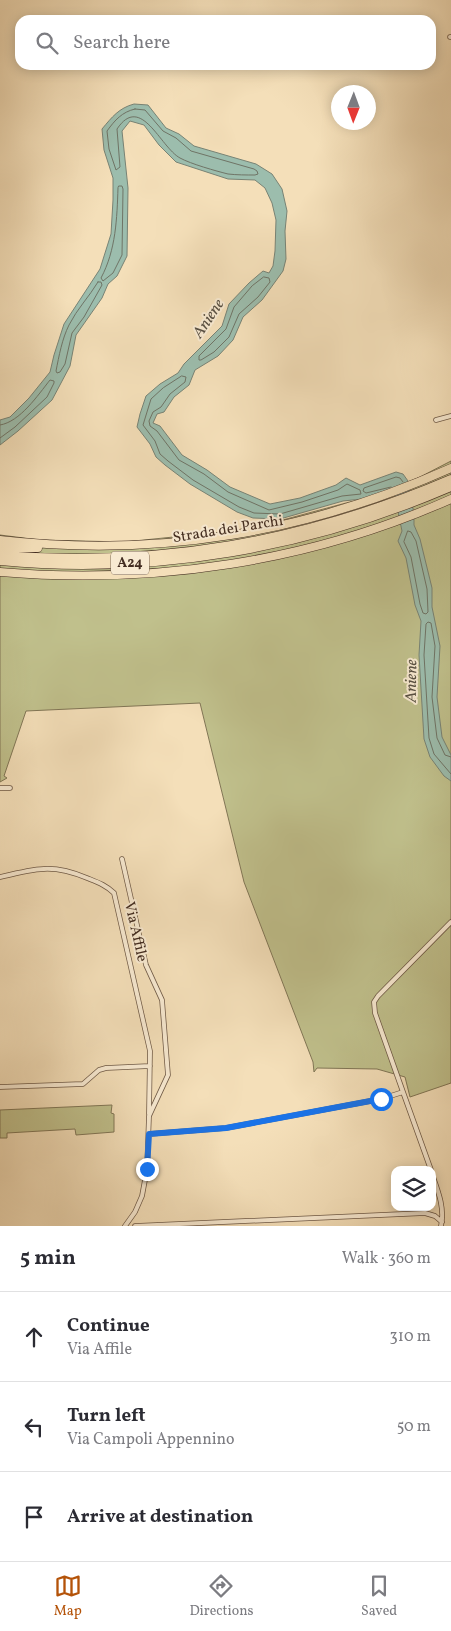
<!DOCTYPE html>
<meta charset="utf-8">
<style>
:root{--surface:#fff;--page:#f2f2f3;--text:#2b2b33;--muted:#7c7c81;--line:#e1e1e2;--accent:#b45309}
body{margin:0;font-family:Vollkorn,serif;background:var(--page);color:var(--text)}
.controls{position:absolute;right:15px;bottom:15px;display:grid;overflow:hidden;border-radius:10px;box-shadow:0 2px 12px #0003}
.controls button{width:45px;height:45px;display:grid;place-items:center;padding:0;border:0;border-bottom:1px solid var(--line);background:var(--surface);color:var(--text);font:25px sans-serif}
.compass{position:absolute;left:331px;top:85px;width:45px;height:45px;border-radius:50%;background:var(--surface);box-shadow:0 2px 12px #0003;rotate:181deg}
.stop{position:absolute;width:15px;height:15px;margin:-11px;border:4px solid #1a73e8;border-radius:50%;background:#fff}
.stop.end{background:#1a73e8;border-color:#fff;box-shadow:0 1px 5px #0008}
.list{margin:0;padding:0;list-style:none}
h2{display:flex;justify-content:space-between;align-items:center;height:65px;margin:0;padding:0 20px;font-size:21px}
h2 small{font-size:16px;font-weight:400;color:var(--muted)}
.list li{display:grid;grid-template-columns:32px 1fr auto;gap:15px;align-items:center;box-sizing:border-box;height:90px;padding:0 20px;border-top:1px solid var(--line)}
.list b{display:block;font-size:19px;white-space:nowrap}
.list p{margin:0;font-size:16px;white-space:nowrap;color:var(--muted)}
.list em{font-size:16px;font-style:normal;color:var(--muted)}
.icon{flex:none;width:28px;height:28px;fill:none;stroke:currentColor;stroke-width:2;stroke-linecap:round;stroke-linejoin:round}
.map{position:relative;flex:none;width:451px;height:1226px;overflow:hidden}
.search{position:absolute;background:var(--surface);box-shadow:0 2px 12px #0003;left:15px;right:15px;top:15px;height:55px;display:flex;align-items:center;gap:12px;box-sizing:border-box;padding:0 18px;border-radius:15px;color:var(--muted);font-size:19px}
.sheet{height:335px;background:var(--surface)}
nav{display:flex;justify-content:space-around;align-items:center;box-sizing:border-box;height:70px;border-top:1px solid var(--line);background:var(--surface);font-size:14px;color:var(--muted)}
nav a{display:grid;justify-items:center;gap:2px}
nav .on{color:var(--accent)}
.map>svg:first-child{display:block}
</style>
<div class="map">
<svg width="451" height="1226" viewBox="0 0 451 1226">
<rect width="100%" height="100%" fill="#f4dfb9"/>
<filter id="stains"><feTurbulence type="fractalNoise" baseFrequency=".004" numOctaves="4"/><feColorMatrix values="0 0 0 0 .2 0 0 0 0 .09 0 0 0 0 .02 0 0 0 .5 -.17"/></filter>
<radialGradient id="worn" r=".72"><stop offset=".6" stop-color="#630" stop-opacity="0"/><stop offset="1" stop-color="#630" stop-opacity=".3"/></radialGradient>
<path fill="#c0c08c" stroke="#817656" d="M451,461V1083L410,1097L405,1077L377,1069L317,1068L314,1072L313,1062L244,882L200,703L26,711L4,776L7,778L0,782V535L40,540L124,542L233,531L279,521L383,493L420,477Z
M112,1105L111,1113L114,1114V1132L76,1135L75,1129L7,1133V1138H0V1110Z"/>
<path fill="#9cbdad" stroke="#788375" d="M134,104L148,105L166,128L179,134L194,146L256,164L272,174L282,189L287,211L285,231L286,259L283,271L262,300L243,317L233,340L218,356L195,370L189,385L174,397L164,412L157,414L153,423L160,426L182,455L207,470L230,487L270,504L300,498L336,485L346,478L360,485L396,472L403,474L408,481L414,514V525L420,539L432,588V607L440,646L437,697L442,737L451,755V781L444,776L430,757L424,739L419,655L421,621L415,605L406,558L398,541L402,531L394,492L362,499L343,501L280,519L253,518L237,512L190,484L165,465L156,457L150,444L137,427L140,414L146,396L160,384L178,373L184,364L222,326L229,304L249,283L263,271L269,273L273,266L275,251L276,220L272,203L265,188L255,180L228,179L176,162L159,145L144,125L130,121L122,131L128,188L127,256L117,276L108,284L102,298L76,335L70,366L52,400L18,431L0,445V420L10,417L29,398L50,372L54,355L64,324L100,269L111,234L113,200V178L104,150L102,129C112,117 119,108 134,104Z"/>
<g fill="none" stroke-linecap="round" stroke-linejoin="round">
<path stroke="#6f7466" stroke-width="1" d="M135,109L145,110L163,131L176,138L191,151L254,169L257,171L258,174L255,175C246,175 237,175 228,174C216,171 191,164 180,158C160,147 141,93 117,129L120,167L116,170L109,149L107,131C115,120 122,112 135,109Z
M119,186H122L123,189L122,255L113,273L103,281L101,278C116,250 117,218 118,188Z
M264,277L269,278L270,282L258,297L239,314L229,337L214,352L201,360H199V356L226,329L234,307L252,286Z
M98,282H101L102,285L84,317L72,333L65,364L60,372L57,373L56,371C59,356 62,339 69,325C77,309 89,297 98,282Z
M182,376L186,377L185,382L170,394L161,407L153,412L149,421L150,426L157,431L179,460L204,474L228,492L269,510L302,502L338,490L347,484L360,490L361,494L342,496L280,514L254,513L239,507L193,480L168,461L160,454L155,441L143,425L151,399L163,388Z
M0,425C20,422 38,395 50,380L54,381V383L47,397L15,427L0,438
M391,487L366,493L363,491L364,488L396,477L400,478L403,482
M408,531L411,532L416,541L427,589L428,612L426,614L423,613L420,604L411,557L404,542Z
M451,757L445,755L437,738L432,697L435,646L431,623L428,622L426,624L424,655L429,738L434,754L451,774"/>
<defs>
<path id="street" d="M450,37H451
M436,420L451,416
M0,788H10
M122,859L146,965L162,1000L168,1075L149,1116L147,1169L142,1196L135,1212L125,1226
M0,877C36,869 51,863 87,878C97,882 106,885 114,893L150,1051L149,1114
M0,1087L83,1084L99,1070L106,1068L150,1066
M403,1092L375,1013L374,1002L378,996L451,922
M149,1134L226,1128L381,1099L403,1092L431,1170
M432,1174C438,1191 445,1208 441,1226
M135,1226L425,1213L435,1216L442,1222"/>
<path id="highway" d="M0,540C159,558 306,533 451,468
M0,548H38
M0,555C159,567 304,542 451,479
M0,561C154,576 310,548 451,487
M0,572C154,585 310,562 451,499"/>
</defs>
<use href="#street" stroke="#6e5946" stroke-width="5.5"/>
<use href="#highway" stroke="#422c20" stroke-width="9"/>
<use href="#street" stroke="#f8ead2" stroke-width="4"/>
<use href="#highway" stroke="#f4dfb9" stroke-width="8"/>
</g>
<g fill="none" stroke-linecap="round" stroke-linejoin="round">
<path stroke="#1a73e8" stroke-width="6" d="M147,1169L149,1134L226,1128L381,1099"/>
</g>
<g text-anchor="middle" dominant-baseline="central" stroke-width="4" stroke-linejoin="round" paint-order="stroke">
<rect fill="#f8ead2" stroke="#796555" stroke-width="1" x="111" y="551.5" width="38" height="23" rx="4"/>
<g font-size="14" font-weight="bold" fill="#422c20">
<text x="130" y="563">A24</text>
</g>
<g font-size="15" fill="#422c20" stroke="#f8ead2">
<text transform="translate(228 530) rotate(-9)">Strada dei Parchi</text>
<text transform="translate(135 932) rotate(77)">Via Affile</text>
</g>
<g font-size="16" font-style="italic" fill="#585043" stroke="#f8ead2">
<text transform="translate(209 319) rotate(-56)">Aniene</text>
<text transform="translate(412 681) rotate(-89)">Aniene</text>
</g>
</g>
<rect width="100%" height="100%" filter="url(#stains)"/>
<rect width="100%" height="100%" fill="url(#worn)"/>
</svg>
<div class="controls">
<button><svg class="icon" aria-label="layers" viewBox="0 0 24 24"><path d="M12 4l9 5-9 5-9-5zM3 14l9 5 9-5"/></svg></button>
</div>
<svg class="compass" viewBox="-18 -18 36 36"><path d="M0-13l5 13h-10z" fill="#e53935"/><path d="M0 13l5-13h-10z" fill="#7c7c81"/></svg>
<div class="stop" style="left:381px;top:1099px"></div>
<div class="stop end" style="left:147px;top:1169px"></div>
<div class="search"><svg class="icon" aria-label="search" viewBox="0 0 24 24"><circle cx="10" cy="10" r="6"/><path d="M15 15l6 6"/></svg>Search here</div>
</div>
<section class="sheet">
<h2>5 min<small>Walk · 360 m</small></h2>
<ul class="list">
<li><svg class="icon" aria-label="ahead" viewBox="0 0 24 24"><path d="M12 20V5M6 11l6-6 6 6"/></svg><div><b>Continue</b><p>Via Affile</p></div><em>310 m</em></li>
<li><svg class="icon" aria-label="left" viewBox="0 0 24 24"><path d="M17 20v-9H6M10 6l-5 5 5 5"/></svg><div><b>Turn left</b><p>Via Campoli Appennino</p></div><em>50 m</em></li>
<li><svg class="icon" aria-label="arrive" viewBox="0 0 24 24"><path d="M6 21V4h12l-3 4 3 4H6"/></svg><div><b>Arrive at destination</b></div></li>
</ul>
</section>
<nav>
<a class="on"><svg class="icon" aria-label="map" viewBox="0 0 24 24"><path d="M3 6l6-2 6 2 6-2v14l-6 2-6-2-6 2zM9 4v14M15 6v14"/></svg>Map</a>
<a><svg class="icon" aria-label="directions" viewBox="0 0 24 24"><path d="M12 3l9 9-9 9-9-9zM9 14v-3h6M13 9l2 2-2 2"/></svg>Directions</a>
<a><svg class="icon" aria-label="saved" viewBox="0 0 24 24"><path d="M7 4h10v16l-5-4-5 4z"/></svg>Saved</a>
</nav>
